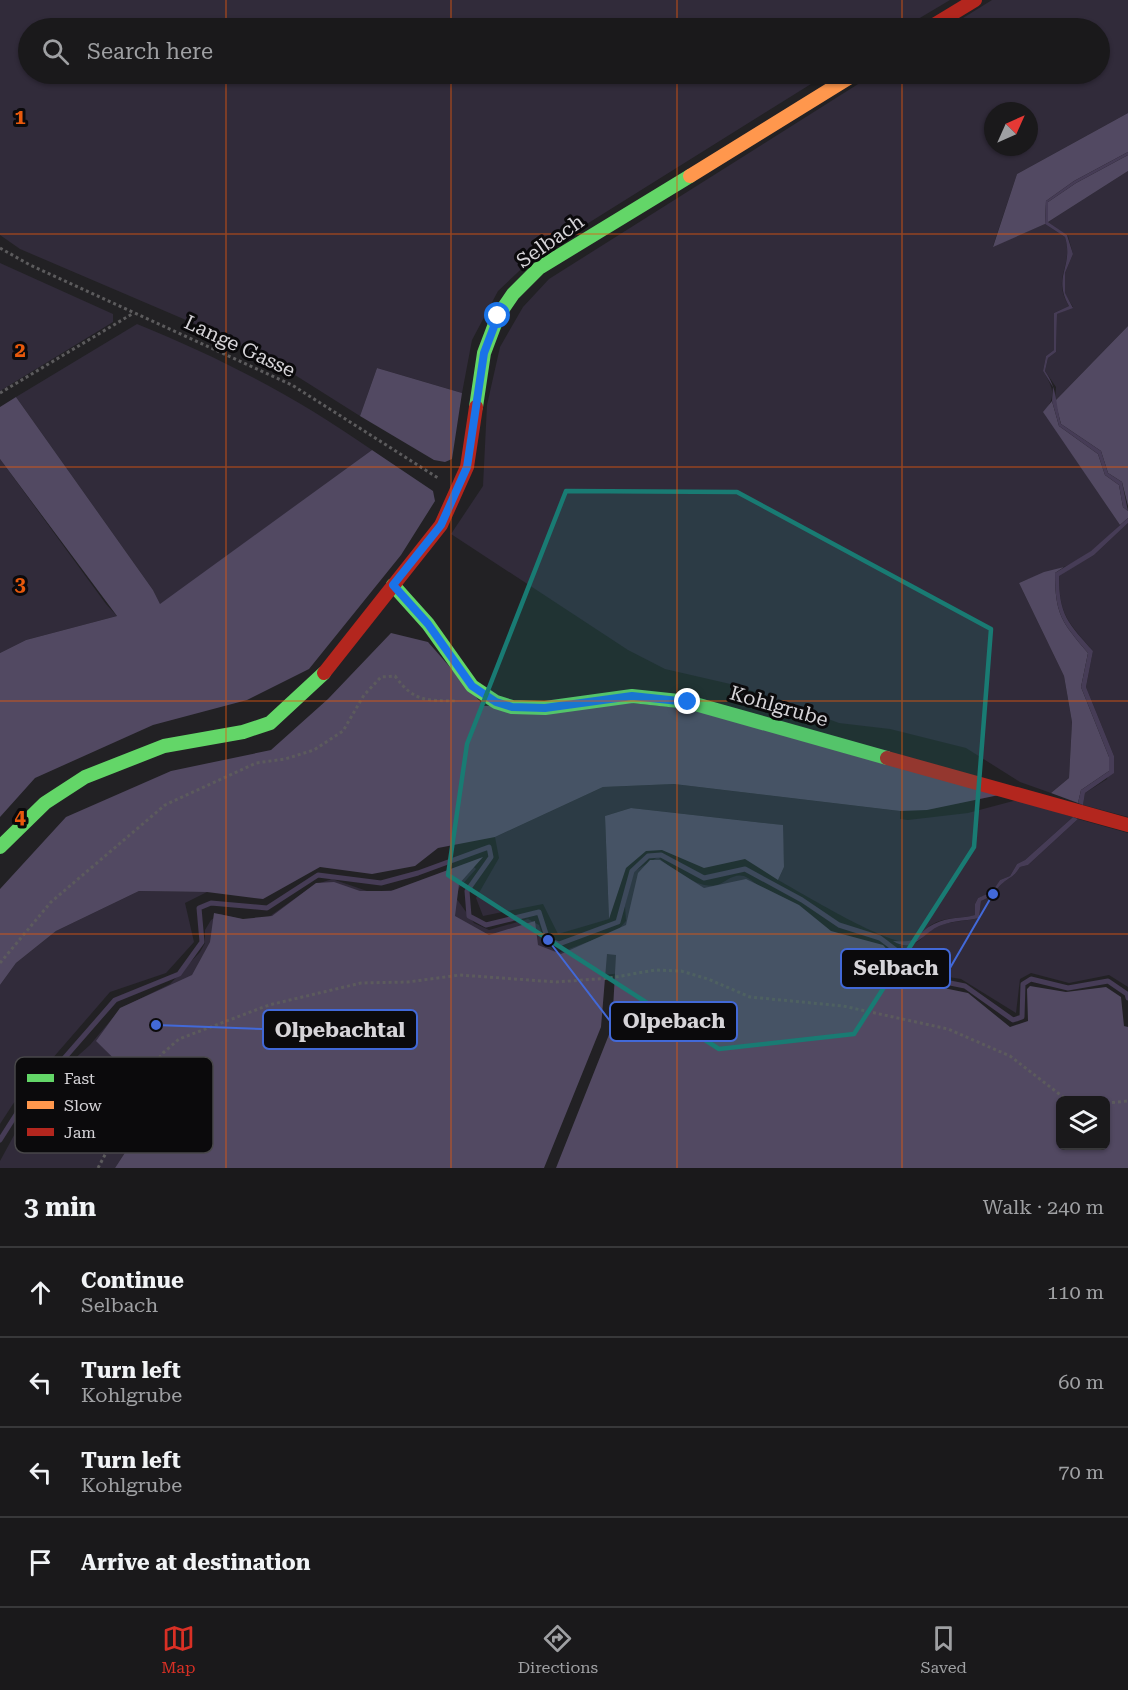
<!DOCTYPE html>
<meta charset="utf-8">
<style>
:root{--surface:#1a191b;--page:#232224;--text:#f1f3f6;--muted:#9fa0a3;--line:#38383a;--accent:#d93025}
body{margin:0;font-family:"Roboto Serif",serif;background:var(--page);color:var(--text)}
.controls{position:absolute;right:18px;bottom:18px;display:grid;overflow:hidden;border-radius:9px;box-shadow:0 2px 4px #0004}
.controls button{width:54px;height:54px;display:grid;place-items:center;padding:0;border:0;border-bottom:2px solid var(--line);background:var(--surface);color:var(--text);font:30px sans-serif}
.compass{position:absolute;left:984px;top:102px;width:54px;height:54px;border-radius:50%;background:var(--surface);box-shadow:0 2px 4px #0004;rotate:45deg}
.stop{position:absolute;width:18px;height:18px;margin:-14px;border:4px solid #1a73e8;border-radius:50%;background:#fff}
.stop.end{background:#1a73e8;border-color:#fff;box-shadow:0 2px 6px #0008}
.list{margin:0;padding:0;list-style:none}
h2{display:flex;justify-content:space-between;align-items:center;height:78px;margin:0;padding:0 24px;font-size:26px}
h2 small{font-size:20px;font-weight:400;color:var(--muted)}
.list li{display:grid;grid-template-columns:39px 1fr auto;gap:18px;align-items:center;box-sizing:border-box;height:90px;padding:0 24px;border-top:2px solid var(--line)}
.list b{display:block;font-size:22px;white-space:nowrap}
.list p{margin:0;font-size:20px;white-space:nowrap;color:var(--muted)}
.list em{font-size:20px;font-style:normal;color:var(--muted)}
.icon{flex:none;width:33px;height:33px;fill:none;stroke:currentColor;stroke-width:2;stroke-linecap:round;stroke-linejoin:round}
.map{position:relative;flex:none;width:1128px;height:1168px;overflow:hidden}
.search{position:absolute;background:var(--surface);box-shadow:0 2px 4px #0004;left:18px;right:18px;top:18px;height:66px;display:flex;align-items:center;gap:15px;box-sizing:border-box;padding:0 21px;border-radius:33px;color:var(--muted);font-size:22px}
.sheet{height:438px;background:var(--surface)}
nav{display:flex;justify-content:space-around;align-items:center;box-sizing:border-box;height:84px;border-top:2px solid var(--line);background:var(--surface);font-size:16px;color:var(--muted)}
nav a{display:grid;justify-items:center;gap:3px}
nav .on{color:var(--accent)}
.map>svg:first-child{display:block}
</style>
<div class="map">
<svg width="1128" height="1168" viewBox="0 0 1128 1168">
<rect width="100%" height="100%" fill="#222124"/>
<path fill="#312b3a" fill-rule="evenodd" d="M0,0H950L903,28H28V74H827L534,257L498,291L472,340L462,393L377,368L360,416L287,370L214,332L20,249L0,235Z
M992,0H1128V113L1017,174L993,246L1045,224L1065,237C1074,267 1051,277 1069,306L1054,313V350L1046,356L1043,371C1053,387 1057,396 1044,412L1120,525C1103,541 1086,559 1064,567C1048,573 1034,576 1019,583L1064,676L1072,722L1069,778L1051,793L1020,782L966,748L890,729L839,723L739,686L665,669L628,650L451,534L483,486L487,405L500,347L523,307L549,279L874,74H1100V28H947ZM993,111H1029V147H993Z
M1128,171V326L1055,401L1056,387L1045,371L1048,358L1056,352L1057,314L1073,307L1065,294V273L1073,254L1068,236L1048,222Z
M0,263L113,314V322L0,391Z
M137,324C223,359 296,397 372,450L160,605L153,590L16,397Z
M0,459L106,604L117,616L26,640L0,653Z
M1128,523V817L1083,805L1085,793L1107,779L1114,756L1086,687L1093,651C1068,622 1059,615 1059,575L1094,555Z
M674,784L900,811V819L908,820L968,813L1017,800L1073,817L1025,860L1017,864L1010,876L1000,880L992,893L978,898L975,904L976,915C961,919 945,916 931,925C923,930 921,939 910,942C888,946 802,893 778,880L784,867L782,825L631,808L605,816L609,919L558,934L543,904L483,916L476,898L499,858L495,837L603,787Z
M1078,819L1128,833V987L1109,975L1069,983L1031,973L1020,979L1016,1013L961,979L936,975L899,945C923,947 920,934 937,927C951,920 964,922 979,918L981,901C998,894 992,892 1003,883C1012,875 1012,879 1020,867L1028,865Z
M658,857C669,868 700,890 717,885C726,882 733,873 744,876C751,879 761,888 767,892L641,972L557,978L158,1102L115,1168H0V1161L24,1117L46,1094L62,1070L90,1045L121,1008L170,984L200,952L205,943V930L211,920L220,914L250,921H263L314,885L332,879L370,892L404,889L472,865L476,869L459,888L456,898L474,923L489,930L528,919L539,925L545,943L558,953L617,931L626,921L625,906L633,872Z
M139,891L207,892L185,903L194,942L166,973L110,992L13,1104L0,1124V985L16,963L56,931Z"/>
<path fill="#524962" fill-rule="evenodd" d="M1128,113V152L1074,181L1046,201L1045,224L993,247L1017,174Z
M1128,155V171L1048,222V202L1076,183Z
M1128,326V506L1122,482L1108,473L1101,451L1061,424L1055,401Z
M377,368L462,393L452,459L445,462L434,460L360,416Z
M16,397L153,590L160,604L372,450L433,491L435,501L401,555L309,669L247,700L153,725L35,778L0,817V653L26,640L117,616L0,459V407Z
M1052,401L1059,426L1098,454L1105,475L1119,485L1123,507L1128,511V518L1120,525L1043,412Z
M1064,567L1055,573C1055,615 1062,622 1088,653L1081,687L1109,757V771L1081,790L1078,803L1051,793L1069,778L1072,722L1064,676L1019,583L1044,572Z
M391,633L428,642L484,706L631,703L690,709L999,795L927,810L900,811L674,784L603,787L495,837L438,848L415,866L372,874L320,867L263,899L207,892L139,891L56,931L16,963L0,985V889L66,817L171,771L271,750L328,699Z
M631,808L783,825L784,867L778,880L745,859L704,868L662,850L646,851L626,868L609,919L605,816Z
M483,857L459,884L455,916L489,935L535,921L538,945L561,954L626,925L638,873L650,860H660L704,888L746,879L799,905L831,931L883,945L905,969L934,986L968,993L1010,1027L1028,1021L1027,989L1030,986L1066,992L1106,987L1121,997L1124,1026L1128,1027V1168H556L612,1027L616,955L607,954L601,1027L544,1168H115L158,1102L96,1041L120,1008L192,975L210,942L214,913L243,919L272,916L316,883L334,882L360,891H391ZM1060,1100H1106V1146H1060Z"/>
<path fill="#463c56" d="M1128,152V155L1076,183L1048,202V222L1067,235L1073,254L1065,273V293L1073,308L1057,314L1056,352L1048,358L1045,371C1058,390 1055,402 1061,424L1101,451L1108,473L1122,482L1128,511L1123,507L1119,485L1105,475L1098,454L1059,426L1052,401L1053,387L1043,371L1046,356L1054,350V313L1069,306C1052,276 1074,267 1065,237L1045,224L1046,201L1074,181Z
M1128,518V523L1094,555L1059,576C1059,615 1068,623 1093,651L1086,687L1114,756V773L1085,793L1083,805L1078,803L1081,790L1109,771V757L1081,687L1088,653C1062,622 1055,615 1055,573L1091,551Z
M1073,817L1078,819L1028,865L1020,867C1012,879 1012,875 1003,883C992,892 998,894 981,901L979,918C966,921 955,920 942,925C923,931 915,955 893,941C926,943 913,934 934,924C950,916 961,919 975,915V904L978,898L992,892L1000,880L1010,876L1017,864L1025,860Z"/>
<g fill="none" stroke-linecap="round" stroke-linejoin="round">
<path stroke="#463c56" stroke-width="5" d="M0,1140L19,1110L115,1000L179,974L202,942L199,908L211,903L267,908L318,875L381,883L418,873L489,847L491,857L467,891L469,916L486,925L539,912L548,940L559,944L618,922L632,871L648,856L661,855L704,878L745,869L802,900L839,925L880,938L935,980L965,986L1013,1020L1022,1017L1023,984L1031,979L1068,988L1108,981L1127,994L1128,998"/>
<path stroke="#5c5b5d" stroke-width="3" stroke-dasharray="3 3" stroke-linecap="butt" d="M0,248L30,265L292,385L438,478
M0,393L132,314
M0,963L51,902L165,805L256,763L285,759L314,750L343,731L364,695L381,677L395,676C415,703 426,700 458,701
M1106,1103L1128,1101
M98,1168L150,1070L163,1053L179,1039L269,1005L361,983L408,982L460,975L556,982L610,978L655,970L681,971L708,979L750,997L843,1006L948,1029L1010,1056L1067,1100"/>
<path stroke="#63d668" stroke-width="14" d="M476,407L484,353L498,316L513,294L539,268L690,176
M393,585L428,624L472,686L496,702L512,707L545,708L632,696L688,702L887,758
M0,847L45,803L85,777L164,746L243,732L270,723L324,673"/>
<path stroke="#ff974d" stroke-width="14" d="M690,176L855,74"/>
<path stroke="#b3261e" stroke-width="14" d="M929,28L975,0
M324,673L441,525L467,467L476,407
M887,758L1128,825"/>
</g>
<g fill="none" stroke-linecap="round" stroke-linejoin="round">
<path stroke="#1a73e8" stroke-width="8" d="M498,316L484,353L467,467L441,525L393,585L428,624L472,686L496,702L512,707L545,708L632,696L688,702"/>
</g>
<path fill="#197b73" fill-opacity="0.2" stroke="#197b73" stroke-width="4.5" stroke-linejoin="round" d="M566,491L737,492L991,629L974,847L854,1034L719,1049L448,875L467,744Z"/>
<path fill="none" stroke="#e8590c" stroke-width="1.5" stroke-opacity="0.55" d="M226,0V28M451,0V28M677,0V28M902,0V28M226,74V1168M451,74V1168M677,74V1168M902,74V1168M0,234H1128M0,467H1128M0,701H1128M0,934H1128"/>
<g text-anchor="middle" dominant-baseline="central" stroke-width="6" stroke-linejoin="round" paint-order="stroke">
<g font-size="20" fill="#d6d4d8" stroke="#0b0a0c">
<text transform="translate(550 241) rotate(-35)">Selbach</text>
<text transform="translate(240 346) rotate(25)">Lange Gasse</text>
<text transform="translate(779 706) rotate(16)">Kohlgrube</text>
</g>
</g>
<rect x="15" y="1057" width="198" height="96" rx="9" fill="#0b0a0c" stroke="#484749" stroke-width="1.5"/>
<rect x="27" y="1074" width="27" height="8" fill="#63d668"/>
<rect x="27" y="1101" width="27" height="8" fill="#ff974d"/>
<rect x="27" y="1128" width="27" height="8" fill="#b3261e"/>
<g font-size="16" fill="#d6d4d8">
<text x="64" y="1084">Fast</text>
<text x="64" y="1111">Slow</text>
<text x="64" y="1138">Jam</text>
</g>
<g font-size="20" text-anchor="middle" font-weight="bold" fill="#e8590c" stroke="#0b0a0c" stroke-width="6" stroke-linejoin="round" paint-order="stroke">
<text x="20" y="124">1</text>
<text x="20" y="357">2</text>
<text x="20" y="591">3</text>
<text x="20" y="824">4</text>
</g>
<path fill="none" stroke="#4269d8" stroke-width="2" d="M993 894L950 968M548 940L610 1021M156 1025L263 1029"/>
<g fill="#4269d8" stroke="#0b0a0c" stroke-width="2">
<circle cx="993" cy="894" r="6"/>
<circle cx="548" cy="940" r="6"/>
<circle cx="156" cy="1025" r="6"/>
</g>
<g fill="#0b0a0c" stroke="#4269d8" stroke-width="2">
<rect x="841" y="949" width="109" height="39" rx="6"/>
<rect x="610" y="1002" width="127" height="39" rx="6"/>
<rect x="263" y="1010" width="154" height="39" rx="6"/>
</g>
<g font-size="21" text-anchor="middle" font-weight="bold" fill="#d6d4d8">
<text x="896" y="975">Selbach</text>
<text x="674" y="1028">Olpebach</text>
<text x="340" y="1037">Olpebachtal</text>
</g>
</svg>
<div class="controls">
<button><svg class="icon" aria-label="layers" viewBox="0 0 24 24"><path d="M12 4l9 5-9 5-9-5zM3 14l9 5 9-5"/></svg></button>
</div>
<svg class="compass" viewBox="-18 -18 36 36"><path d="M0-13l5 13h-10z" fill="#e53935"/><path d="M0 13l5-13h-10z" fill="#9fa0a3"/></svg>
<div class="stop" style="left:498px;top:316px"></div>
<div class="stop end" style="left:688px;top:702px"></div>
<div class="search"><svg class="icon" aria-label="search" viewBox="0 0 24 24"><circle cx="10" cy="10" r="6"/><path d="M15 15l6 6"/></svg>Search here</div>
</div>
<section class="sheet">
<h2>3 min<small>Walk · 240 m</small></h2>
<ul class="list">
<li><svg class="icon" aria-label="ahead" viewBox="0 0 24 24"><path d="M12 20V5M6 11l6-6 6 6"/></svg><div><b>Continue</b><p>Selbach</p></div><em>110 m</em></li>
<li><svg class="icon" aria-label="left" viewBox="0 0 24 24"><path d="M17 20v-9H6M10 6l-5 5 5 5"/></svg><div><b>Turn left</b><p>Kohlgrube</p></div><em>60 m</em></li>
<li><svg class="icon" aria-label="left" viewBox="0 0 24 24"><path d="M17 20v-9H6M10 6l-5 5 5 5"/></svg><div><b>Turn left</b><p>Kohlgrube</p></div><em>70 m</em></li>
<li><svg class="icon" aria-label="arrive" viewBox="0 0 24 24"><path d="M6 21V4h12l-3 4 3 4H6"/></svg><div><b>Arrive at destination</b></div></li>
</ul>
</section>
<nav>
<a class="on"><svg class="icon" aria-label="map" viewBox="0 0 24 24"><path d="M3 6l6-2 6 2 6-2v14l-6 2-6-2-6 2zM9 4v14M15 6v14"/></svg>Map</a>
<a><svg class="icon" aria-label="directions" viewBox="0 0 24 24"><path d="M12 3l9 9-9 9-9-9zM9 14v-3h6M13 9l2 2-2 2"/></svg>Directions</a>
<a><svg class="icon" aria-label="saved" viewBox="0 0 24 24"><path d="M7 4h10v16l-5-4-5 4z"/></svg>Saved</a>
</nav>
